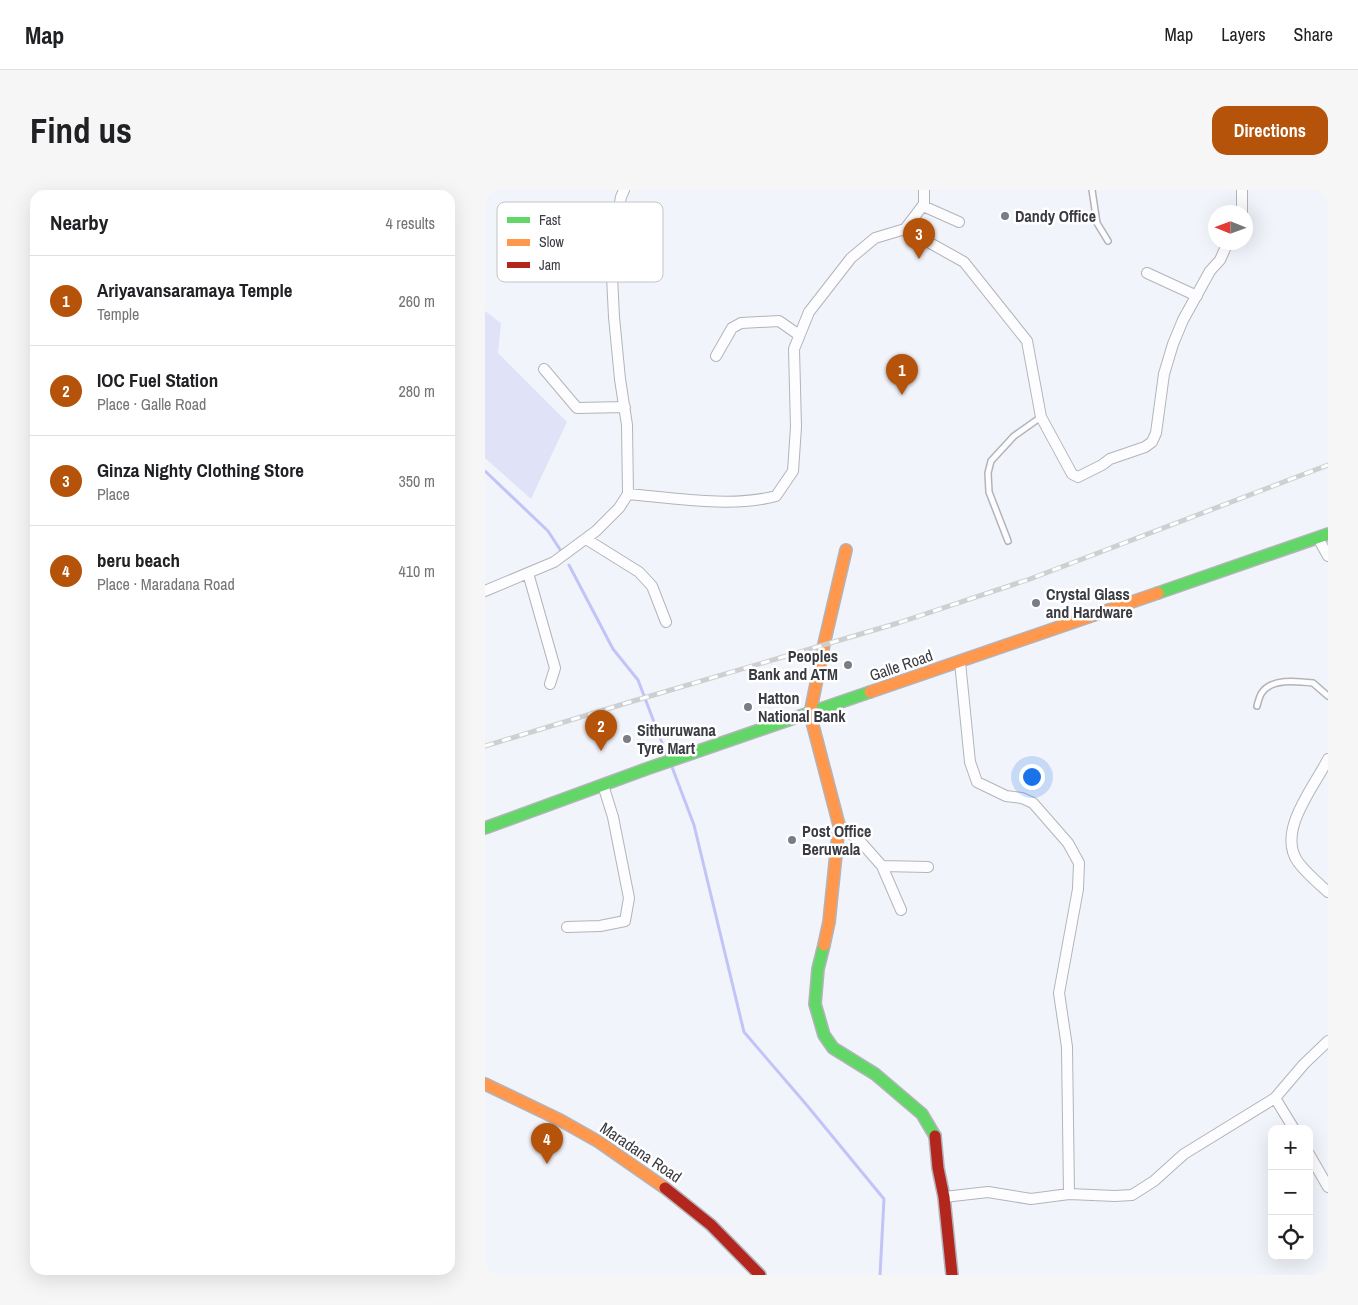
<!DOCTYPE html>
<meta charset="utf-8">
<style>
:root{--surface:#fff;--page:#f6f6f6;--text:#202124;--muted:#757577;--line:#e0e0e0;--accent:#b45309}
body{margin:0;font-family:"Archivo Narrow",sans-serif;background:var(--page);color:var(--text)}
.controls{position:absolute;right:15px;bottom:15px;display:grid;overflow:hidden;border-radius:10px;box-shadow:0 5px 20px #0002}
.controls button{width:45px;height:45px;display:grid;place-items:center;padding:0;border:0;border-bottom:1px solid var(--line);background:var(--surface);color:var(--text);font:25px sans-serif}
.compass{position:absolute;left:723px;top:15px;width:45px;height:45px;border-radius:50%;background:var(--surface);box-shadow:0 5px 20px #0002;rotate:271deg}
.you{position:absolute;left:546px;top:586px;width:18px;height:18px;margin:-12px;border:4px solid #fff;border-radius:50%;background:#1a73e8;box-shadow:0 0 0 8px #1a73e833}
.badge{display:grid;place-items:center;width:32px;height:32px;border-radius:50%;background:var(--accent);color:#fff;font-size:16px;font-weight:700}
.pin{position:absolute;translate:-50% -41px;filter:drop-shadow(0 1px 2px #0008)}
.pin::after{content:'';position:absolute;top:26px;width:18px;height:15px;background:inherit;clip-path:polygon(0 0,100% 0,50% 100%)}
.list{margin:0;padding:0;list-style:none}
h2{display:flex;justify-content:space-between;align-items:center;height:65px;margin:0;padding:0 20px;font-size:21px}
h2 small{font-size:16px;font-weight:400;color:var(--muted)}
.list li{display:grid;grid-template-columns:32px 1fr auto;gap:15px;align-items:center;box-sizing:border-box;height:90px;padding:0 20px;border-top:1px solid var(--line)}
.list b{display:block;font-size:19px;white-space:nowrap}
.list p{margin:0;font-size:16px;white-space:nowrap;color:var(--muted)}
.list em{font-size:16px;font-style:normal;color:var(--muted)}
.icon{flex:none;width:28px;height:28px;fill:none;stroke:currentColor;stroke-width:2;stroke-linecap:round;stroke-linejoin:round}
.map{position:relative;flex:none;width:843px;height:1085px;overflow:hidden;border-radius:15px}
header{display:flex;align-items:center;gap:30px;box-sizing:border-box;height:70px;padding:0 25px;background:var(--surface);border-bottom:1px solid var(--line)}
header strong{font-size:24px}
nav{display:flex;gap:28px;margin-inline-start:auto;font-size:18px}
.intro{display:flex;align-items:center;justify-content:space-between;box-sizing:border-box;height:120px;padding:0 30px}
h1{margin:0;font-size:35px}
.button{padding:12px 22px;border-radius:15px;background:var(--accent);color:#fff;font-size:18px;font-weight:700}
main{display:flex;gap:30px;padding:0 30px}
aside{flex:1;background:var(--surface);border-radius:15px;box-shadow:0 5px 20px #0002}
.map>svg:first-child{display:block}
</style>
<header>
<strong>Map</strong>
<nav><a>Map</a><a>Layers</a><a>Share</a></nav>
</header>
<div class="intro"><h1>Find us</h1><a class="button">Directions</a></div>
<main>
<aside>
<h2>Nearby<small>4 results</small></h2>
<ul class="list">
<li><span class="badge">1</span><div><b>Ariyavansaramaya Temple</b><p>Temple</p></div><em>260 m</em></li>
<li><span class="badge">2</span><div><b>IOC Fuel Station</b><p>Place · Galle Road</p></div><em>280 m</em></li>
<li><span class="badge">3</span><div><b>Ginza Nighty Clothing Store</b><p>Place</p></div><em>350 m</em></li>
<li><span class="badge">4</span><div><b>beru beach</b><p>Place · Maradana Road</p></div><em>410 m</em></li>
</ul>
</aside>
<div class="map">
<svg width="843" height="1085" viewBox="0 0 843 1085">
<rect width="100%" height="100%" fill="#f2f4fc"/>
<path fill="#e0e2f7" d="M0,121L16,133L13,163L82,232L46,309L0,268Z"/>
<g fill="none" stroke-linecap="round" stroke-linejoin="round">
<path stroke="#c2c4f7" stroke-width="3" d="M0,281L63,341L76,361
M84,375L128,459L153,490L182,566
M187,577L209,635L259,842L320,913L399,1009L395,1085"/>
<defs>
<path id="lane" d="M607,0L612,33L623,51
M523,351L504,302L503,283L506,271L529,246L556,227
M772,516C773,512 774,508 776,504C785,488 812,491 828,493L843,506"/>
<path id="street" d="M757,0V22
M438,16L474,32
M420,39L479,72L542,151L556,227L587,284L593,287L617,275L625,269L660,257L667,252L671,243L679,184L688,154L698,130L725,81L735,70L743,52
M662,83L712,106
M231,166L247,138L256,133L294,131L314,145
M59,179L92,218L140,217
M143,304C188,308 248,318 291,306L308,281L311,237L309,159L324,122L366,68L390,48L420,39L439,14V0
M833,348L843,366
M101,349L154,382L167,396L181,432
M43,383L70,478L65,494
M0,401L69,372L111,341L134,318L143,304L142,235L135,189L129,127L127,86L130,40L136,7L139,0
M475,472L485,572L492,592L521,606L537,608L548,613L583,653L594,673L593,699L574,803L582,857L584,1004
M843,569C830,596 791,641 813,672C821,683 833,693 843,702
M354,635L374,650L397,676L416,720
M397,676L443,677
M82,737L115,736L140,731L144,708L128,627L118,595
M790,908L809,939
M824,964L843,997
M459,1007L503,1002L546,1009L584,1004L630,1006L647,1005L669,991L699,964L790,908L819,874L843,851"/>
<path id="fast" d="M673,403L843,344
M0,638L164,578L385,502
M339,755L333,779L330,814L339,845L348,858L390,884L437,924L450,946"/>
<path id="slow" d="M385,502L673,403
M339,755L344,732L354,635L325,524L339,454L361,360
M0,894L75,930L114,952L180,998"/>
<path id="jam" d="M450,946L453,978L459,1007L467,1085
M180,998L226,1035L275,1085"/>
</defs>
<use href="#lane" stroke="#b3b4ba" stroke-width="8"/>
<use href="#street" stroke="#b3b4ba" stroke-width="12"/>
<use href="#fast" stroke="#b3b4ba" stroke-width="14"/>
<use href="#slow" stroke="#b3b4ba" stroke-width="14"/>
<use href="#jam" stroke="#b3b4ba" stroke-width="14"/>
<use href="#lane" stroke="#fdfdff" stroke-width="5"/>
<use href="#street" stroke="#fdfdff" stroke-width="10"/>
<use href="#fast" stroke="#63d668" stroke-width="11"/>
<use href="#slow" stroke="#ff974d" stroke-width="11"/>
<use href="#jam" stroke="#b3261e" stroke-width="11"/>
<defs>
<path id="rail" d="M0,556L145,512L413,433L545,389L843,275"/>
</defs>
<use href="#rail" stroke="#cdcfd1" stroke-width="5"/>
<use href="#rail" stroke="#fff" stroke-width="3" stroke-dasharray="9" stroke-linecap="butt"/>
</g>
<g fill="#7b7c84" stroke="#fff" stroke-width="2">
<circle cx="520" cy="26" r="5"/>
<circle cx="551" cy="413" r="5"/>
<circle cx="363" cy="475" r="5"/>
<circle cx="263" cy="517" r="5"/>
<circle cx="142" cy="549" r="5"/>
<circle cx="307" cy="650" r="5"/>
</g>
<g text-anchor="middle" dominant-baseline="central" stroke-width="5" stroke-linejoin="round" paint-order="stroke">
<g font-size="16" font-weight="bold" fill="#3b3c43" stroke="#fff" text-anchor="start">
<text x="530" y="26">Dandy Office</text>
<text x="561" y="404">Crystal Glass<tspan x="561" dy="18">and Hardware</tspan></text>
<text x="353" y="466" text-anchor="end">Peoples<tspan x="353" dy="18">Bank and ATM</tspan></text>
<text x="273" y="508">Hatton<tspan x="273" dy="18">National Bank</tspan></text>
<text x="152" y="540">Sithuruwana<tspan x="152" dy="18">Tyre Mart</tspan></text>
<text x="317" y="641">Post Office<tspan x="317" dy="18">Beruwala</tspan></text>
</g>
<g font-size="16" fill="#3b3c43" stroke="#fff">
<text transform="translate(416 475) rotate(-19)">Galle Road</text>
<text transform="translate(156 962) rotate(34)">Maradana Road</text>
</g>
</g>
<rect x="12" y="12" width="166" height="80" rx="8" fill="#fff" stroke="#c4c4c7" stroke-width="1"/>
<rect x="22" y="27" width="23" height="6" fill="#63d668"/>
<rect x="22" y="49" width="23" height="7" fill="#ff974d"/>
<rect x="22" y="72" width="23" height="6" fill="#b3261e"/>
<g font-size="14" fill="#3b3c43">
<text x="54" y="35">Fast</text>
<text x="54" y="57">Slow</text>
<text x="54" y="80">Jam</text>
</g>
</svg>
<div class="controls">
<button>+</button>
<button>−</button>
<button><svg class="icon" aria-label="locate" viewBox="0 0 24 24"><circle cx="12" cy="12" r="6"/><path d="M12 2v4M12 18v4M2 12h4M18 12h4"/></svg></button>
</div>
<svg class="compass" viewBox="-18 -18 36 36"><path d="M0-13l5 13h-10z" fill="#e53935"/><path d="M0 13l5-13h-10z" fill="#757577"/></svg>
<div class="you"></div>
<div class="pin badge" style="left:417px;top:205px">1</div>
<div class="pin badge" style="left:116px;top:561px">2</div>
<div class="pin badge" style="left:434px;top:69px">3</div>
<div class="pin badge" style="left:62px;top:974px">4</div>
</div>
</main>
